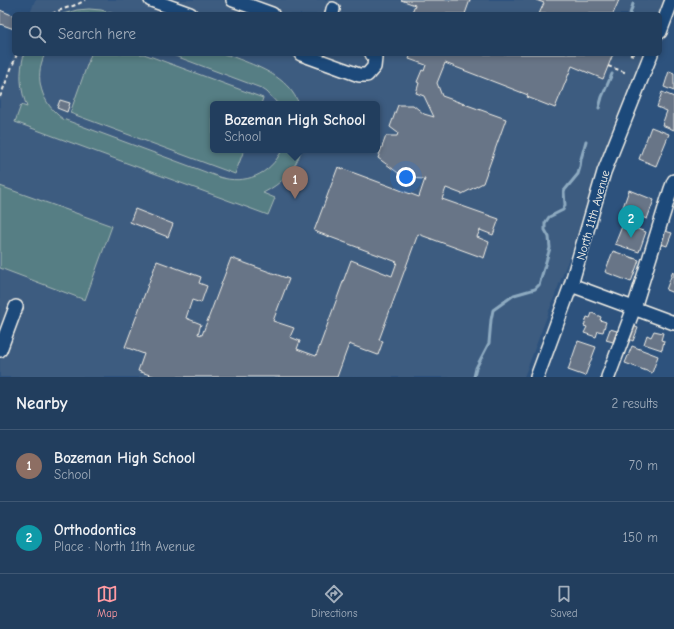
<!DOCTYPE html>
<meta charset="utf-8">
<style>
:root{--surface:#223e5e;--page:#2e4967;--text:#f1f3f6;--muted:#a2aebc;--line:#3f5773;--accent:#ff9aa2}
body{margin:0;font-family:"Comic Neue",sans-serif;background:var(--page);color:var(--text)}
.you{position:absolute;left:406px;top:177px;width:14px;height:14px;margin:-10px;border:3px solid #fff;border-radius:50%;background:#1a73e8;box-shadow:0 0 0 6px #1a73e833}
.badge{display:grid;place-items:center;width:26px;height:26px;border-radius:50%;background:var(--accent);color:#fff;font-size:13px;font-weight:700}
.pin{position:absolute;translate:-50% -33px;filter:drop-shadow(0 1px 2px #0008)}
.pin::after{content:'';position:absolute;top:21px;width:14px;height:12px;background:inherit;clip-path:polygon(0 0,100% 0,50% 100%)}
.popup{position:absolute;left:210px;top:101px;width:170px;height:52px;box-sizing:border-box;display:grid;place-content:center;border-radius:6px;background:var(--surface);filter:drop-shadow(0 1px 3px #0005);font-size:13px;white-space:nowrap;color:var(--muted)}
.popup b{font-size:15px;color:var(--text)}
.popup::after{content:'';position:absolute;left:50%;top:100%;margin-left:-8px;border:8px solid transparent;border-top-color:var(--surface)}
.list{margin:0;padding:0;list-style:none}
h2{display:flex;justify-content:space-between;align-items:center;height:52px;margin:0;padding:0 16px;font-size:17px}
h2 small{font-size:13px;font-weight:400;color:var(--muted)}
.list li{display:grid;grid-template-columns:26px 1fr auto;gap:12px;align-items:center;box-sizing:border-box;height:72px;padding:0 16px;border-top:1px solid var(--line)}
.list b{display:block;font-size:15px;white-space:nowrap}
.list p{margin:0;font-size:13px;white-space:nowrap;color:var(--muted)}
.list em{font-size:13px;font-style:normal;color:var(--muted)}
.icon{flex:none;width:22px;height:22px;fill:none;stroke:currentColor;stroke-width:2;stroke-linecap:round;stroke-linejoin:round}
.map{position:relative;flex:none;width:674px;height:377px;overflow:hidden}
.search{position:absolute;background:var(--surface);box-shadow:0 2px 6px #0003;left:12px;right:12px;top:12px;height:44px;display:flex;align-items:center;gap:10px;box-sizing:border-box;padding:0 14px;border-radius:6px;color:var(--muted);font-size:15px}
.sheet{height:196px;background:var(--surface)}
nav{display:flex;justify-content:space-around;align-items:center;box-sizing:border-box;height:56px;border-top:1px solid var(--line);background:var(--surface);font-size:11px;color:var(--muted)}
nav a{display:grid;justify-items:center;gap:2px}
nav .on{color:var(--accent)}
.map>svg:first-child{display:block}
</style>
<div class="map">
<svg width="674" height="377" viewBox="0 0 674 377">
<rect width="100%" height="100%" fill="#2d527d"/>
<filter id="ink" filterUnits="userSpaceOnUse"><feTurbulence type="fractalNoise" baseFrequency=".025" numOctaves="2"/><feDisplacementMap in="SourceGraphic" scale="8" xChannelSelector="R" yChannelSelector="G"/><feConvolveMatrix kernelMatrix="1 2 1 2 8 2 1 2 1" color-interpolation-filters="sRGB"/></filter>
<g filter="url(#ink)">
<path fill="#3e5c80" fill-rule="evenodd" d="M35,0H666L660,14H30Z
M14,54H646L524,377H0V91ZM213,104H377V150H213Z"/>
<path fill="#577e84" stroke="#a6b8b6" d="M89,9L101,10L115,14H63L77,10Z
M24,54H45C33,78 42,104 63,119L219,177C245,185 270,175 282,150H301C296,170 281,184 263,193L275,198L268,215L15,122L21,105L27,107C20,89 19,73 24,54Z
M91,54H144L263,98L261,104H213V150H244L235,174L70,113Z
M170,54C187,54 207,52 223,54C230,55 238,59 244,61C267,70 289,80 299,104H278L267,92L261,88Z
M0,186L112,226L85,300L0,268Z"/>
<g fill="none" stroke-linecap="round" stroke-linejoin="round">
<path stroke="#8daac0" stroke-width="3" d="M630,14L633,4
M599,108L602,97L612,74
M474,377L476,368L489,343L491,320L493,310L514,295L535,289L539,285L550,248L549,237L545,230V223L549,217L563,210L565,205L564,191L578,174L580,167L581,159L586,141"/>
</g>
<path fill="#677487" stroke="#f4f1e8" d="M401,0H470L465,14H411L415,5Z
M536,0H619L613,14H539L544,3Z
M0,10L14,16V29L0,24Z
M411,54H613L603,79L572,66L555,108L527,97L528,95L445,63L437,83L442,96L506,119L483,183L462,194L446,188L442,199L499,219L493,235L480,230L477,237L489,242L484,258L418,234L379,340L383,341L378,355L349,344L337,377H156L138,371L144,354L125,347L157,261L201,277L199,283L207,286L201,303L192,300L186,318L201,324L198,334L202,335L231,258L289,279L273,321L294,328L290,337L300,341L297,349L316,356L351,260L392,276L397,262L314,231L338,167L419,197L425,179L405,178L378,158L386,136H397L398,133L390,127L398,105H413L424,114L434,117L424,96L416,93L419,83L417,82L422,70L424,71L426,65L409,59Z
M669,71L674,73V91L664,87Z
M662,92L674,97V130L662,125L667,111L657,107Z
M60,100L70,103L67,112L57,108Z
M651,127L669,134L656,166L639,159Z
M629,190L654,200L647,219L622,210Z
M135,209L173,224L168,237L130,222Z
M623,224L646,232L639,252L615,244Z
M665,231L672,233L667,246L661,244Z
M613,251L639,260L631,282L605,272Z
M673,271L674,272V293L666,290Z
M592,313L601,317L600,320L606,322L603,332L598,331L596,337L584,333L587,327L584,326L587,317L590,318Z
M631,325L638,328L633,341L627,338Z
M610,329L617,331L613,342L606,340Z
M654,331L663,333L661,340L664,341L662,350L644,344L647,335L651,337Z
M578,341L596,347L585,376L568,370Z
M632,346L658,356L652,373L625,363Z"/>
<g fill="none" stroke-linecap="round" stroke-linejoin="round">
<defs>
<path id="minor" d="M151,0L190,14
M233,0L272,14
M332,14L333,9
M660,32L672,0
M301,54L359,75H367L374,67L375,58L372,54
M571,285L674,323
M0,350L16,307
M537,377L571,285L604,172L651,54
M608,377L634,308L671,189L674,181"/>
</defs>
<use href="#minor" stroke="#f4f1e8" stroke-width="16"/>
<path stroke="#f4f1e8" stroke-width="2" stroke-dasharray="4 3" stroke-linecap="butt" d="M52,14C62,8 75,7 85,0
M630,54L634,55
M608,66L627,73
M0,97L17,54"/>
<use href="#minor" stroke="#1f4a7a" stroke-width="13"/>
</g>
</g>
<g text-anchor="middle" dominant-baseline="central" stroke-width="3" stroke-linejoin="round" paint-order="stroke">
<g font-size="12" fill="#f4f1e8" stroke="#1f4a7a">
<text transform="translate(593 215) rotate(-74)">North 11th Avenue</text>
</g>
</g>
</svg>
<div class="you"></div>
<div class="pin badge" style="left:295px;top:199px;background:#8d6e63">1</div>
<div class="popup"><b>Bozeman High School</b>School</div>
<div class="pin badge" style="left:631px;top:238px;background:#0f9aa8">2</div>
<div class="search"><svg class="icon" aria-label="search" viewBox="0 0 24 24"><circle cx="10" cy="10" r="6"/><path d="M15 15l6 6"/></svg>Search here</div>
</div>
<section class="sheet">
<h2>Nearby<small>2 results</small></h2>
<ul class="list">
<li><span class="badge" style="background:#8d6e63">1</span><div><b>Bozeman High School</b><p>School</p></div><em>70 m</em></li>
<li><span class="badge" style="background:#0f9aa8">2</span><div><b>Orthodontics</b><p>Place · North 11th Avenue</p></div><em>150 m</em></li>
</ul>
</section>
<nav>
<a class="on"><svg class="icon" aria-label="map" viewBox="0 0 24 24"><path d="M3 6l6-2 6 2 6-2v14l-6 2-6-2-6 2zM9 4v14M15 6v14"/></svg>Map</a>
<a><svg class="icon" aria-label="directions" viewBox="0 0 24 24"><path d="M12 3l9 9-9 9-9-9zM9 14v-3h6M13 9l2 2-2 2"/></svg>Directions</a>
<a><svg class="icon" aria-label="saved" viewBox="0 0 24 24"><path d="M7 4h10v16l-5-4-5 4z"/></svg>Saved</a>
</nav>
